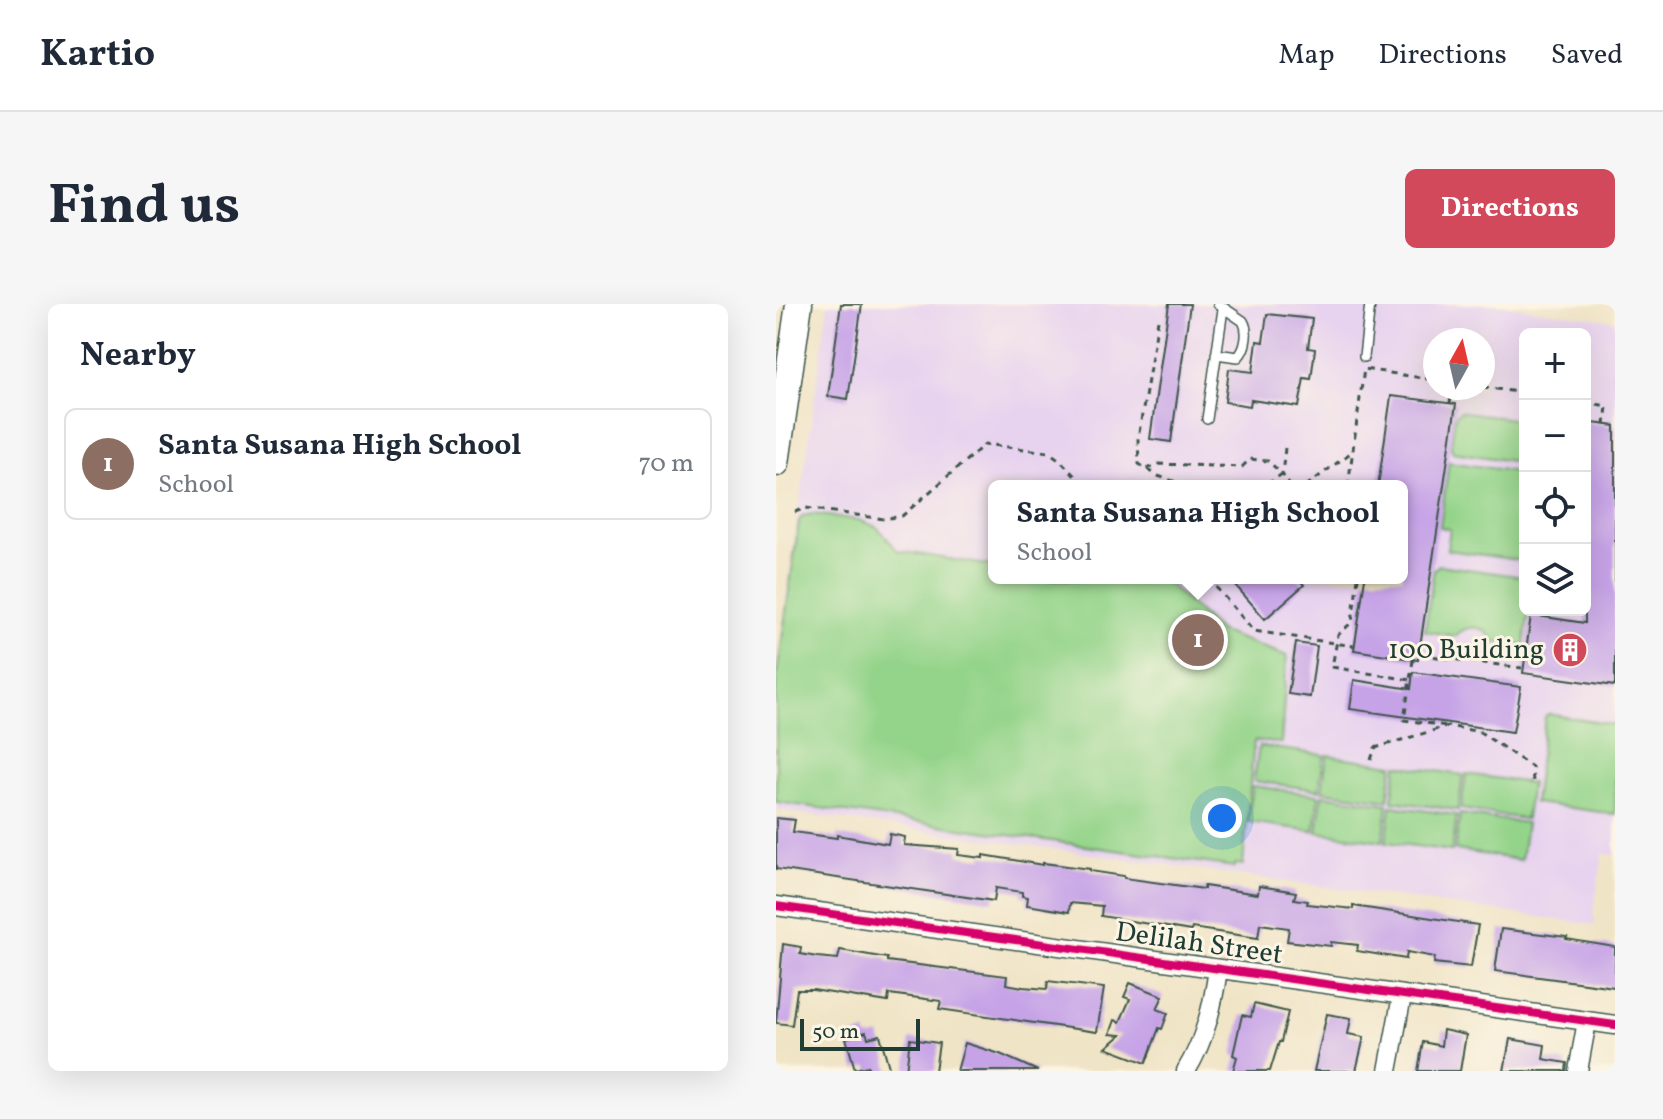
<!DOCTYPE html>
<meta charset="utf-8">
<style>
:root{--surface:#fff;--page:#f6f6f7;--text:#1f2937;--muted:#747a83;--line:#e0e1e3;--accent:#d1495b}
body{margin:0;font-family:Vollkorn,serif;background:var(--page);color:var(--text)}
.controls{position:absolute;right:24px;top:24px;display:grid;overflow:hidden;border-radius:12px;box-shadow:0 8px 32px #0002}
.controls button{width:72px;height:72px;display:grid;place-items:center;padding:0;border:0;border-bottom:2px solid var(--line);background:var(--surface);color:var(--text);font:40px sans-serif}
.compass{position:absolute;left:647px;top:24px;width:72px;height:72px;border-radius:50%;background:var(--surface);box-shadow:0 8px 32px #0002;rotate:8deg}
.scale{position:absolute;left:24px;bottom:20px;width:120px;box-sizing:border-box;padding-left:8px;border:4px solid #1f3d34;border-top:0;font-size:22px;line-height:28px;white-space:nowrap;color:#1f3d34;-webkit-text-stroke:6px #fcf5e5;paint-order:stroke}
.you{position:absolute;left:446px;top:514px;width:28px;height:28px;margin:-20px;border:6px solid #fff;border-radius:50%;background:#1a73e8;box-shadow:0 0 0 12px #1a73e833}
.badge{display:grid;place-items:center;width:52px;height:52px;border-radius:50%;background:var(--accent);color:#fff;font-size:26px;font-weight:700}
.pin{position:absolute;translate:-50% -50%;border:4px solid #fff;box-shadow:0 2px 8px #0006}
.popup{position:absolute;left:212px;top:176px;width:420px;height:104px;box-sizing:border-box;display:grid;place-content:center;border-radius:12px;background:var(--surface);filter:drop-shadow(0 2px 6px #0005);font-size:26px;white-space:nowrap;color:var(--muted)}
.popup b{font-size:30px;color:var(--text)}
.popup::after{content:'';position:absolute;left:50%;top:100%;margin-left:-16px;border:16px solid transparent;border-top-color:var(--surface)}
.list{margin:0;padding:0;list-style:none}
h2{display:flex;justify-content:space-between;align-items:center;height:104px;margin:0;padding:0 32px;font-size:34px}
h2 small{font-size:26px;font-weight:400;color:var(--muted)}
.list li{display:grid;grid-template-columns:52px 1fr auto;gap:24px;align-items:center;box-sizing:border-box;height:112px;margin:0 16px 16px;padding:0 16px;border:2px solid var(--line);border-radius:12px}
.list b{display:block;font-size:30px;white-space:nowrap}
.list p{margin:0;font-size:26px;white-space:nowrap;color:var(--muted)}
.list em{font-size:26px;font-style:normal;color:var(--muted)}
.icon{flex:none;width:44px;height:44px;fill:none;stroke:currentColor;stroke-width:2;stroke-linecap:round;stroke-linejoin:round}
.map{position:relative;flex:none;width:839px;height:767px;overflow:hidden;border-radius:12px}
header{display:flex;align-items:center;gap:48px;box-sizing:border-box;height:112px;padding:0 40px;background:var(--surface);border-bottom:2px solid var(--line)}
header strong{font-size:38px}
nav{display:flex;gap:44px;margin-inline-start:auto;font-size:28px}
.intro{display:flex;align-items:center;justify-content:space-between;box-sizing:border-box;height:192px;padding:0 48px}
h1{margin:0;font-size:56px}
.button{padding:20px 36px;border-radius:12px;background:var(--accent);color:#fff;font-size:28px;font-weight:700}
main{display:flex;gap:48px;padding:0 48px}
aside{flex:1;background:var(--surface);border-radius:12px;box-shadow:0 8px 32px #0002}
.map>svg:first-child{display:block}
</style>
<header>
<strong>Kartio</strong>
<nav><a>Map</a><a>Directions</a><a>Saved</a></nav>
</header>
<div class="intro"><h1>Find us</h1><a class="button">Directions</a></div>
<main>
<aside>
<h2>Nearby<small></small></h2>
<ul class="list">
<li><span class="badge" style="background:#8d6e63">1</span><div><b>Santa Susana High School</b><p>School</p></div><em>70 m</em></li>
</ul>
</aside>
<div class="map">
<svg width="839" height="767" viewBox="0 0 839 767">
<rect width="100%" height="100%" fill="#fcf5e5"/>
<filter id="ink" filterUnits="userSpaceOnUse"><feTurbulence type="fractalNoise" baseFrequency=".0125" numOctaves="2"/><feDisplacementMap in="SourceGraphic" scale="16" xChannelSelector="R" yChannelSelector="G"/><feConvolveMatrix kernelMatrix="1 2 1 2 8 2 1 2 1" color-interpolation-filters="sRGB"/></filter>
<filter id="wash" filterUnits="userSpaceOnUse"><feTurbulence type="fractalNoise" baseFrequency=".006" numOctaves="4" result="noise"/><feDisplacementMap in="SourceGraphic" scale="32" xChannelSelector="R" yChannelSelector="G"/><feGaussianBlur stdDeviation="1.8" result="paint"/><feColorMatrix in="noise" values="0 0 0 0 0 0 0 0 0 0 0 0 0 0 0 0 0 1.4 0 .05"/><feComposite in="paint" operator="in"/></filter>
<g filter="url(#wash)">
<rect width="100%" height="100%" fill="#f0e4c6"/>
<path fill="#e7d2ef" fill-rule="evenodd" d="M52,0H718L839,17V551L827,550L817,610L820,621L0,506V367ZM749,30H809V306H749ZM659,36H707V84H659ZM218,182H626V274H218Z"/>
<path fill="#94d48a" stroke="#5a885f" stroke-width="2" d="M684,107L749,117V159L677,148L675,144L679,112Z
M673,158L749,169V257L671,246L674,225L664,223Z
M36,210L83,216L101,223L122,247L218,262V274L314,276L317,274H386L443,327L511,352L505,439L478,437L467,561L459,560V563L0,498V377L23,217L27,212Z
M663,261L749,273V306H753L748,342L718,338C709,320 692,320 679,332L649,327L658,265Z
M772,410L839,421V510L758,499L769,413Z
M483,442L548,451L543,486L478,477Z
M551,451L617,461L612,496L546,487Z
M621,461L687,471L682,506L616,497Z
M690,470L755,479L750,515L685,505Z
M477,482L543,491L538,527L472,518Z
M546,491L612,500L607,537L541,528Z
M615,502L681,511L676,547L610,538Z
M684,510L750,519L745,556L679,546Z"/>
<g id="blocks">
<path fill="#c6a3e7" d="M65,0H86L72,95L52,92Z
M393,0H414L395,138L374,135Z
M491,10L536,15L532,44L539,45L535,75L528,74L523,103L475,96L474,102L449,98L453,65L477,68L481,37L487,38Z
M615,92L680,100L642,356L578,346L589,274H626V182H602Z
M809,118L839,122V382L747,369L755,311L809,319Z
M453,274H522L528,281L489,315Z
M520,339L541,342L534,393L512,390Z
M637,368L745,383L737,428L574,405L578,376L635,385Z
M0,514L19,516L17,528L61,534V531L112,540L114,530L129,533L128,541L183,545L182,551L207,554V551L267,561V559L314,565V567L348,572V574L428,585V582L482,590L483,582L502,585L520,588L518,595L532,597L531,600L577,605V602L702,621L695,663L658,659L659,653L631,648L630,655L581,647L582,641L555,638V642L511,637L513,624L484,620L482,634L416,624L415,627L325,612L326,602L294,599L293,608L251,601L252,593L246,592V588L220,584L218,597L0,565Z
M725,625L791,633L790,635L839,643V683L719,667Z
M7,640L25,643L24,650L41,653L62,655L64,646L111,654V657L231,672L230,680L247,683L271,685L272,677L328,684L321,728L163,705L165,697L113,690L112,698L37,686H21L16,721L0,719Z
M354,679L387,692L381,705L392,709L386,725L383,724L370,759L330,744L345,731L334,730L339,716L344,718L354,695L348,693Z
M478,700L512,708L505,738H503L494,767H457L461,753L457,751L466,711L475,713Z
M551,710L575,714L572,730L588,733L580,767H538Z
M667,726L690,731L684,767H642L647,738L665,742Z
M90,728L92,734L104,731L114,767H93L92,762L79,765L70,734Z
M134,735L163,739L159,767H130Z
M734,735L769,741L767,755L791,759L790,767H728Z
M189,739L224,750L262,767H181Z"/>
</g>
</g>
<g filter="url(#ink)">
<use href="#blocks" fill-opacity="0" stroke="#3e564a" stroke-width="2"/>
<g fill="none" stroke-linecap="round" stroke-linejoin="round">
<defs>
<path id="service" d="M440,50L462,53C470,45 473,27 467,17L442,0
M588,53L594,0
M431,115L447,5"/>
<path id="minor" d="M0,602L839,721
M410,767C429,736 437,701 442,665
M612,767L626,692
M802,767L811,717"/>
<path id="secondary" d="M0,159L23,0"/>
</defs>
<use href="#service" stroke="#3e564a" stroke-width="12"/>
<use href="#minor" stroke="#3e564a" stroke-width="21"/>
<use href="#secondary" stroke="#3e564a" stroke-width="29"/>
<path stroke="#3e564a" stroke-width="3" stroke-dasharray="6 6" stroke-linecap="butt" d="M382,16L362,135L363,160L382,172L412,182
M707,83L749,89
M809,98L831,102L829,121
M674,99L676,84
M509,144L506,170L514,182
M371,165L383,160L466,163L474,155L492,157L506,170L489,182
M530,182L577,147
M572,182L588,65L659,76
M19,208L30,204L108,215L126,212L209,140L273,148L284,156L308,182
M432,274L478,327L578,342
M582,274L576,318L562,331L556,363L634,376
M646,351L746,364
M637,356L628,416L671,422
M595,456L599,444L672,422L704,428L756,463L757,478"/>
<use href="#service" stroke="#fff" stroke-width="9"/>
<use href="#minor" stroke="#fff" stroke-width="18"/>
<use href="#secondary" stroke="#fff" stroke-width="26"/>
<defs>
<path id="cycleway" d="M0,602L839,721"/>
</defs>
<use href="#cycleway" stroke="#fcf5e5" stroke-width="13"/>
<use href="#cycleway" stroke="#d6006c" stroke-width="8"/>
</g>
</g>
<defs>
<symbol id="building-disc" viewBox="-11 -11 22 22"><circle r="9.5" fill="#d1495b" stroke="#fcf5e5"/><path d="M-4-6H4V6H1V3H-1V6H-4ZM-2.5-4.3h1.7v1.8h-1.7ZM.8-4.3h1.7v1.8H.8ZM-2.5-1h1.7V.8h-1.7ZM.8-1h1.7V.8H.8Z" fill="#fff"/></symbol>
</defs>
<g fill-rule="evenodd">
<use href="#building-disc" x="774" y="326" width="40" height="40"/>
</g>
<g text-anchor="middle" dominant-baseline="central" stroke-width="6" stroke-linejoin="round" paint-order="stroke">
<g font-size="28" fill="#1f3d34" stroke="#fcf5e5" text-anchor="end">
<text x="768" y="346">100 Building</text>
</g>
<g font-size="28" fill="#1f3d34" stroke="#fcf5e5">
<text transform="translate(423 640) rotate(8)">Delilah Street</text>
</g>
</g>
</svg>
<div class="controls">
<button>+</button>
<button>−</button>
<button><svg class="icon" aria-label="locate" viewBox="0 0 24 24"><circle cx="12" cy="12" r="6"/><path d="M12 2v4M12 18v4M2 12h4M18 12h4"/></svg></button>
<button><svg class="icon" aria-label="layers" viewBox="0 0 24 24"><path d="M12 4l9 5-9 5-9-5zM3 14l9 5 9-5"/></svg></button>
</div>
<svg class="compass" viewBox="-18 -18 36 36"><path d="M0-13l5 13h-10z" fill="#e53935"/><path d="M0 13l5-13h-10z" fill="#747a83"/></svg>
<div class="scale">50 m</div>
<div class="you"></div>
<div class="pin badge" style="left:422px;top:336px;background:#8d6e63">1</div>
<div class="popup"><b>Santa Susana High School</b>School</div>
</div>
</main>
